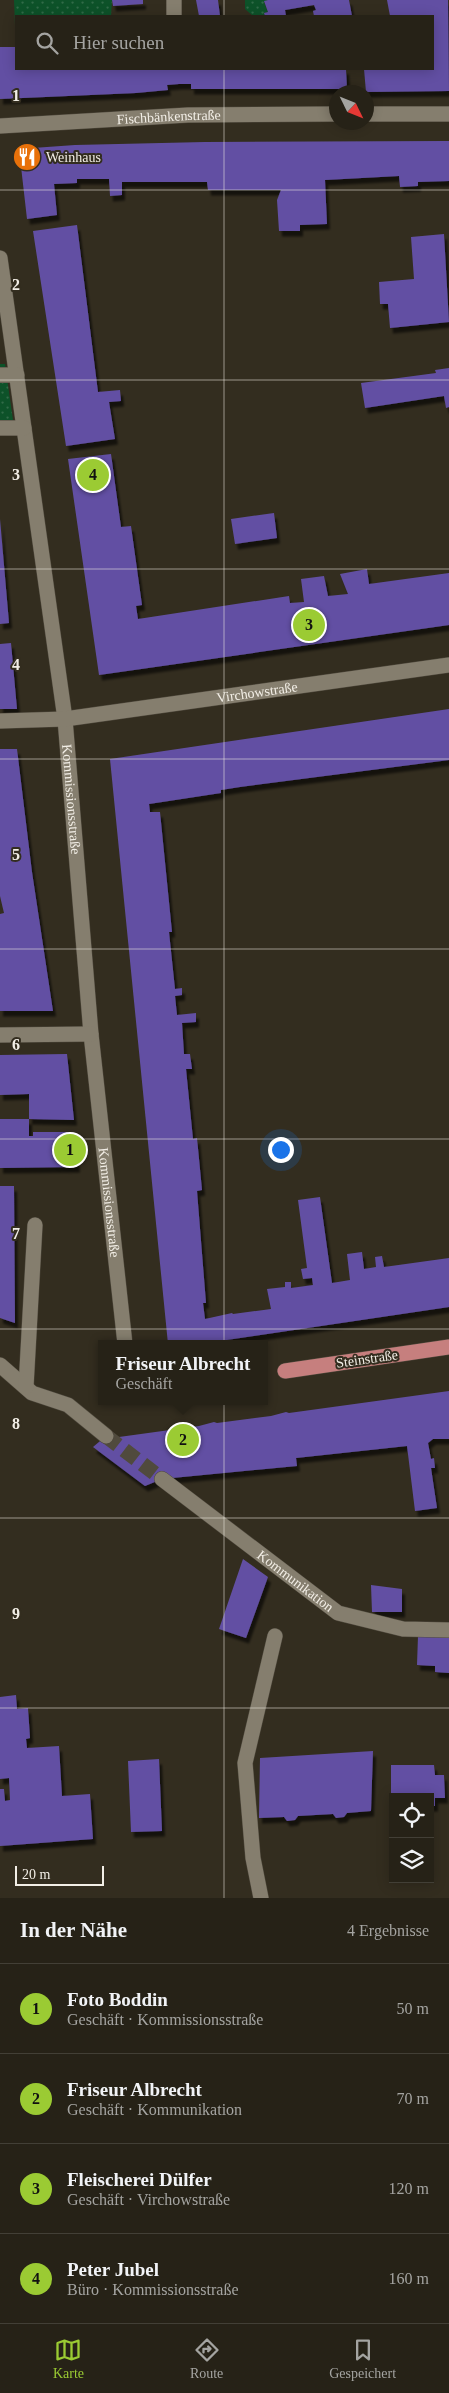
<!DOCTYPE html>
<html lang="de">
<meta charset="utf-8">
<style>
:root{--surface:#262217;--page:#322f24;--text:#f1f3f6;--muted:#a4a4a1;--line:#423f36;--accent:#9bcb33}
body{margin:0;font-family:Georgia,serif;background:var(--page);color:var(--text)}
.controls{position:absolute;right:15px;bottom:15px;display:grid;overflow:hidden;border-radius:0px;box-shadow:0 2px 12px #0003}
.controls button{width:45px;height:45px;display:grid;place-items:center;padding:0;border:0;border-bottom:1px solid var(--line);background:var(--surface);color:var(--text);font:25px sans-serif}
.compass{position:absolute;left:329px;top:85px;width:45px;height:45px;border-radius:50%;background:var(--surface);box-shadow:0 2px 12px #0003;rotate:133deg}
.scale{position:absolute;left:15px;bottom:12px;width:89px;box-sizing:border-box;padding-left:5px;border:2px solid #f2eee6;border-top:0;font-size:14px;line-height:18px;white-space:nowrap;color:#f2eee6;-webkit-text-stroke:4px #332d1f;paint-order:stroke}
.you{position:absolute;left:280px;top:1149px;width:18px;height:18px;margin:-12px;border:4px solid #fff;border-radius:50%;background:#1a73e8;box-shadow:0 0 0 8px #1a73e833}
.badge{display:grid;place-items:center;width:32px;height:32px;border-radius:50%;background:var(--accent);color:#111;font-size:16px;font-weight:700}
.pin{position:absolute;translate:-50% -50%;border:2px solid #fff;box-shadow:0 1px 5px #0006}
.popup{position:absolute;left:98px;top:1340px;width:170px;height:65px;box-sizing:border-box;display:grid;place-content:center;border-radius:0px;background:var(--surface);filter:drop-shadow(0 1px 4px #0005);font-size:16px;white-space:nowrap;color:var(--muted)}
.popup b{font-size:19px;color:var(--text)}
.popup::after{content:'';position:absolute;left:50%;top:100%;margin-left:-10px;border:10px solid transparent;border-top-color:var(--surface)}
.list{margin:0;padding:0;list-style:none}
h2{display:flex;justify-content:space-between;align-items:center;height:65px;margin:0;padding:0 20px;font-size:21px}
h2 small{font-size:16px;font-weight:400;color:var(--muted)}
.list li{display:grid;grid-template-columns:32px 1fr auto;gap:15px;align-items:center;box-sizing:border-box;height:90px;padding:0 20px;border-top:1px solid var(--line)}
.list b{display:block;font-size:19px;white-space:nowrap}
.list p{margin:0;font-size:16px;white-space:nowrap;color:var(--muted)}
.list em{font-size:16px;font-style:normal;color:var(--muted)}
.icon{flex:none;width:28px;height:28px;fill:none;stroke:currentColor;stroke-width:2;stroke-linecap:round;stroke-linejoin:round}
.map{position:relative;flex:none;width:449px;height:1898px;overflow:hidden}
.search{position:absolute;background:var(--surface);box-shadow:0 2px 12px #0003;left:15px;right:15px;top:15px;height:55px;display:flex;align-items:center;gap:12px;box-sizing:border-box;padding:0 18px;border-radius:0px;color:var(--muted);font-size:19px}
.sheet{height:425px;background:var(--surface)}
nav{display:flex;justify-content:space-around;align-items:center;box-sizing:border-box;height:70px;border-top:1px solid var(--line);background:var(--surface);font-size:14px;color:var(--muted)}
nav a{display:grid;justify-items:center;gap:2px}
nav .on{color:var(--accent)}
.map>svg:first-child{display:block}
</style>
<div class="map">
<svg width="449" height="1898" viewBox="0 0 449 1898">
<defs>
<pattern id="grass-dots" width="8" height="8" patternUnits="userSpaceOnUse" patternTransform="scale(1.25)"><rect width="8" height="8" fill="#0d5229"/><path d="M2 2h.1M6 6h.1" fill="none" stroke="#316b48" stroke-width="1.8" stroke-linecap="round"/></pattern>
<filter id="shadow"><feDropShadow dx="3" dy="5.5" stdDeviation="1" flood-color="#0009"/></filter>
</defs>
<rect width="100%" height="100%" fill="#332d1f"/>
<path fill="url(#grass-dots)" d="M14,0H112L111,16H16L15,25Z
M245,0H268L264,2L268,12L264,13L265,16H253L245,9Z
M0,364H5L13,420L0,421Z"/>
<path fill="#6250a3" filter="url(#shadow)" d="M112,0H143V4L113,6Z
M196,0H218L220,16H199Z
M268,0H349L352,16H314L313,11L316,10L314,5L285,10L286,16H265L264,13L268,12L264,1Z
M387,0H448L449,91L366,92L364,69H433V16H390Z
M0,47H16V69H346L347,89H191V84H179L167,85L168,90L136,93L0,99Z
M449,141V181L418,182V186L400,187L399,176L325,180L327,224L300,225V231H279L277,200L281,190H208L207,182H122V195L110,196L109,179H77V183L54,184L57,215L27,219L19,149L75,145L205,142Z
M77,225L98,392L120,390L121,401L109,402L115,439L66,446L33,231Z
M444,234L449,322L390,328L388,304H380L379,282L414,279L411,237Z
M449,368V407L446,408L444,396L365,408L361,383L436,373L435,370Z
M111,454L121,527L131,526L142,605L136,606L138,619L289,596L290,603L304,602L301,579L324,576L328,596L348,594L340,574L367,569L369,584L449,573V625L99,675L68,459Z
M274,513L277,538L235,544L231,519Z
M0,519L9,623L0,624Z
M11,643L17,709H0V644Z
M449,709V760L240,787L221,790V793L149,804L150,812H160L172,932H169L175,989L182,988V995L175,996L177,1015L196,1013V1022L182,1023L184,1054H190L192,1069H186L193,1139L197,1138L202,1190L197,1191L206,1303H203L205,1319L232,1313L233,1314L271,1309L267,1289L285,1287V1282H291V1288L313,1285L312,1278L303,1279L301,1269L307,1268L298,1200L320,1197L332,1283L350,1280L347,1254L362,1252L364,1269L376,1267L375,1257L382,1256L384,1267L449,1258V1307L200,1344H168L110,759Z
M0,749H17L32,872L53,1011H0V914L4,913L0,896Z
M67,1054L74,1120L29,1119V1136H33V1132H73L77,1167L0,1168V1119H29V1094L0,1095V1055Z
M0,1186H14L15,1323L0,1318Z
M449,1391V1439H433L428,1443L431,1459L434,1458L435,1468H431L437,1508L415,1511L407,1446L296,1458L297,1466L162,1479L145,1486L93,1447L106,1436L119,1437L199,1426L214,1422L217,1423L271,1416L286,1412L289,1413Z
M243,1559L268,1577L246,1638L219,1629Z
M371,1585L402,1589V1612H372Z
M418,1636L449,1637V1673L435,1672V1666L417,1665Z
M16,1695L17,1709L28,1708L30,1738L26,1739L27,1748L59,1746L62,1796L90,1794L93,1839L0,1846V1789H4L5,1801L10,1800L9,1778L0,1779V1697Z
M373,1751L371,1811L347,1813L344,1817L336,1818L333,1814L298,1816L295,1820L287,1821L284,1817L259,1818L260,1758Z
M159,1759L162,1831L131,1832L128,1761Z
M391,1765H434L435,1775H444L445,1798H435V1806H430V1797H391Z"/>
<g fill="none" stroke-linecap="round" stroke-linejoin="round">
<path stroke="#504a3d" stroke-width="15" stroke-dasharray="15 8" stroke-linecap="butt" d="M106,1436L162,1479"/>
<defs>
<g id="minor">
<path d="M174,0V16"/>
<path d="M366,114H449"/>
<path id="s1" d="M0,126L188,115L336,114"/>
<path id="s2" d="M0,258L65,719L91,1034L125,1344"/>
<path d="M0,375H17"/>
<path d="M0,428H24"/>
<path id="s3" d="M0,721L65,719L449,665"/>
<path d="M0,1035L91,1034"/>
<path d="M0,1365L32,1393L68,1405L106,1436"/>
<path d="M26,1387L35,1225"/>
<path id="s4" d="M162,1479L338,1613L403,1629L449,1630"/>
<path d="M261,1898L253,1858L245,1763L275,1636"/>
</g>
<path id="major" d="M285,1371L449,1347"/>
</defs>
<use href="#minor" stroke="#4f493d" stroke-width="16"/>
<use href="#major" stroke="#4f493d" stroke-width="16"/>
<use href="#minor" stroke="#857e6e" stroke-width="15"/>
<use href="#major" stroke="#c67f7e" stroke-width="15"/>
</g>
<path fill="none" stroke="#f2eee6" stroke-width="1" stroke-opacity="0.55" d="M224,0V16M224,69V1898M0,190H449M0,380H449M0,569H449M0,759H449M0,949H449M0,1139H449M0,1329H449M0,1518H449M0,1708H449"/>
<defs>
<symbol id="restaurant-disc" viewBox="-11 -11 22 22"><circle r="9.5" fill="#e8710a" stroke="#332d1f"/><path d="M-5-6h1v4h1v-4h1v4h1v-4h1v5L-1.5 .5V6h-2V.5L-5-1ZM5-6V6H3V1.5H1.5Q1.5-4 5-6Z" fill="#fff"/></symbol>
</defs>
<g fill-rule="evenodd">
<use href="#restaurant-disc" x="11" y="141" width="32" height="32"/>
</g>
<g text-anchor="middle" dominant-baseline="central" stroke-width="4" stroke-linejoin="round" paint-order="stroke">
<g font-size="14" fill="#f2eee6" stroke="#332d1f">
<text stroke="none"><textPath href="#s1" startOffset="169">Fischbänkenstraße</textPath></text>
<text stroke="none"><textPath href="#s3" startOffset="259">Virchowstraße</textPath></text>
<text stroke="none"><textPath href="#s2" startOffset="546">Kommissionsstraße</textPath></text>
<text stroke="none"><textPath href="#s2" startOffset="951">Kommissionsstraße</textPath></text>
<text transform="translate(367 1359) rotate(-8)">Steinstraße</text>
<text stroke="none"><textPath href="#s4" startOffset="168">Kommunikation</textPath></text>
</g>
<g font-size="14" fill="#f2eee6" stroke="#332d1f" text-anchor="start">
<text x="46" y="157">Weinhaus</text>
</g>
</g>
<g font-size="16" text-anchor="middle" font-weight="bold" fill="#f2eee6" stroke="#332d1f" stroke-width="4" stroke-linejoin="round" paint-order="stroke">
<text x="16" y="101">1</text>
<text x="16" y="290">2</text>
<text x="16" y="480">3</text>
<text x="16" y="670">4</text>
<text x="16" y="860">5</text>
<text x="16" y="1050">6</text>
<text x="16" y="1239">7</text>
<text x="16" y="1429">8</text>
<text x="16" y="1619">9</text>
</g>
</svg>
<div class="controls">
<button><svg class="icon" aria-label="locate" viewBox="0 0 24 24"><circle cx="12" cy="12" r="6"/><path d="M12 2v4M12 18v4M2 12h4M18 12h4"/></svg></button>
<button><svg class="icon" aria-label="layers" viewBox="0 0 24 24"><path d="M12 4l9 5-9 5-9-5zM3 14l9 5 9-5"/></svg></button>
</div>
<svg class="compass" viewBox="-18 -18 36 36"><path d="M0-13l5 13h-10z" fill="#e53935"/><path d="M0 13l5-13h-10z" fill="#a4a4a1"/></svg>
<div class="scale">20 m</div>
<div class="you"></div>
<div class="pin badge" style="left:70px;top:1150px">1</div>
<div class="pin badge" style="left:183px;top:1440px">2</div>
<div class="popup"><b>Friseur Albrecht</b>Geschäft</div>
<div class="pin badge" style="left:309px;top:625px">3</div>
<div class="pin badge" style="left:93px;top:475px">4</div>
<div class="search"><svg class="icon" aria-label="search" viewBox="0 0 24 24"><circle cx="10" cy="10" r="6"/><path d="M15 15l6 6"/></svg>Hier suchen</div>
</div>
<section class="sheet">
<h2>In der Nähe<small>4 Ergebnisse</small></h2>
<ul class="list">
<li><span class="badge">1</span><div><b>Foto Boddin</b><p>Geschäft · Kommissionsstraße</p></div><em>50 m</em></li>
<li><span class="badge">2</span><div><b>Friseur Albrecht</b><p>Geschäft · Kommunikation</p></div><em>70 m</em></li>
<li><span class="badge">3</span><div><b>Fleischerei Dülfer</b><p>Geschäft · Virchowstraße</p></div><em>120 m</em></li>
<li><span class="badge">4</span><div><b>Peter Jubel</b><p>Büro · Kommissionsstraße</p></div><em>160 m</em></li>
</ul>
</section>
<nav>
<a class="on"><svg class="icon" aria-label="map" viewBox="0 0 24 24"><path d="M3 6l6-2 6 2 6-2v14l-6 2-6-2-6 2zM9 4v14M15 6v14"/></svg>Karte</a>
<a><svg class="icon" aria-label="directions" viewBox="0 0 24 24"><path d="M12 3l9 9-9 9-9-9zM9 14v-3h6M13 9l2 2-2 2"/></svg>Route</a>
<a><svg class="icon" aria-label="saved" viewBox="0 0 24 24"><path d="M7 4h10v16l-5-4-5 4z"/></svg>Gespeichert</a>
</nav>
